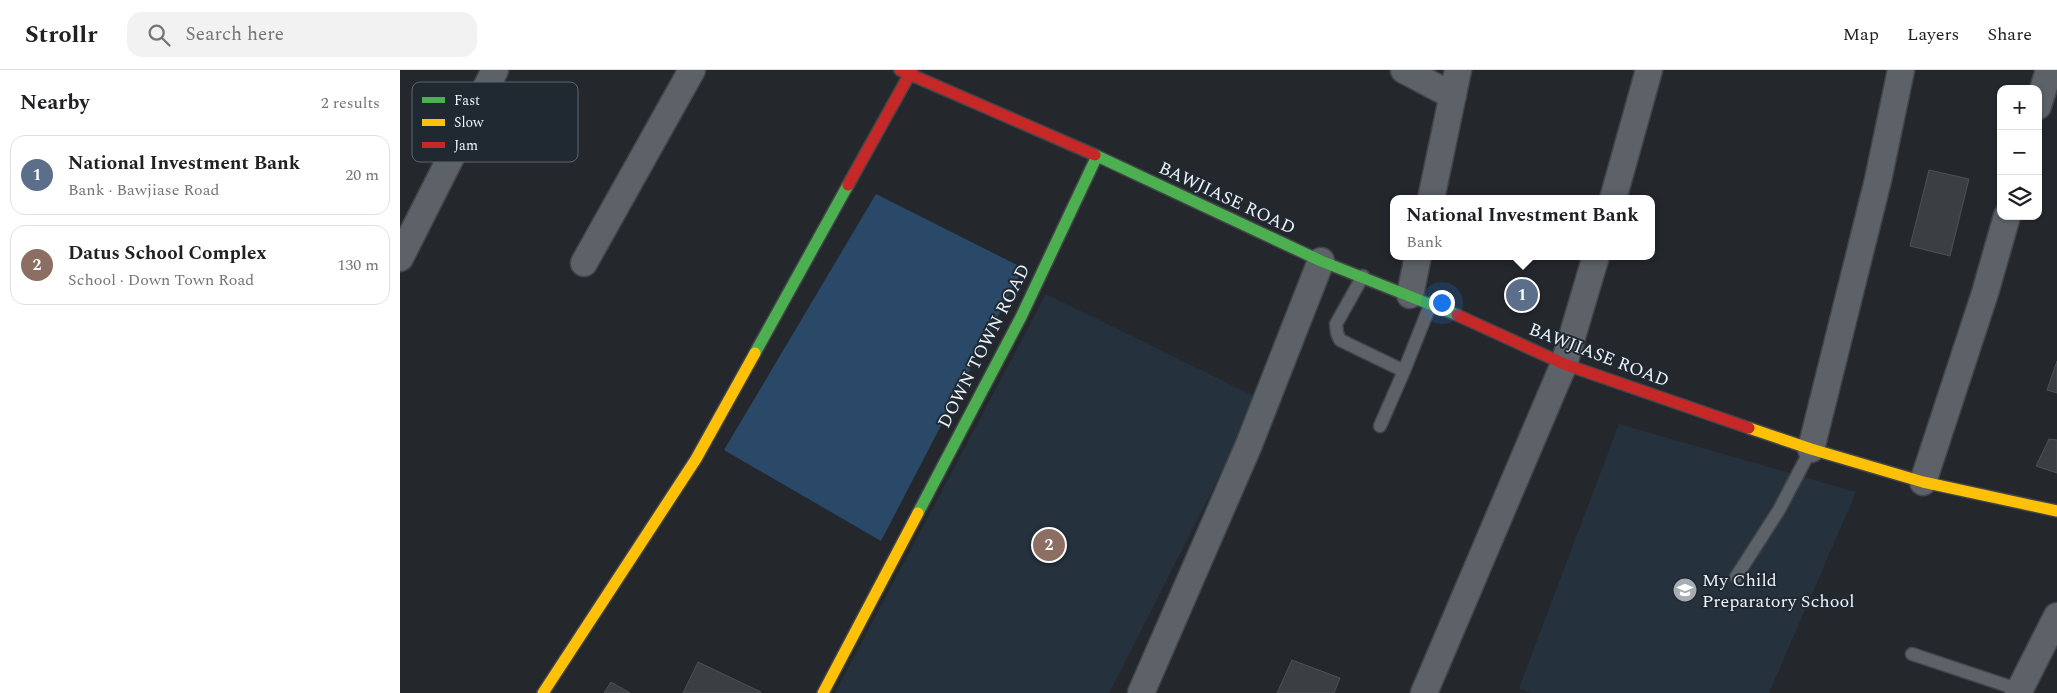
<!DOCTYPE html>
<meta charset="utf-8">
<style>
:root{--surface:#fff;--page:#f2f2f2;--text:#202124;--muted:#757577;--line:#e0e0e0;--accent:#2563eb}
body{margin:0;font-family:Spectral,serif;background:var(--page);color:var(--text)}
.controls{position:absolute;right:15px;top:15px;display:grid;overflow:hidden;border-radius:10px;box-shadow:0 1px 4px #0004}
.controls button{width:45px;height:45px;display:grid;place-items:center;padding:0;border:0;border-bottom:1px solid var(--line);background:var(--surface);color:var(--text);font:25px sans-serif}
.you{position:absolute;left:1041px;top:232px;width:18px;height:18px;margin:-12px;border:4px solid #fff;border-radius:50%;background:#1a73e8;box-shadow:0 0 0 8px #1a73e833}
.badge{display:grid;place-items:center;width:32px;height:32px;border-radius:50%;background:var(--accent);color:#fff;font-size:16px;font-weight:700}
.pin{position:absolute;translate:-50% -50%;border:2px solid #fff;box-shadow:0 1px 5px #0006}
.popup{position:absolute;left:990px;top:125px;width:265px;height:65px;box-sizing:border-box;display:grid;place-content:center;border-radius:10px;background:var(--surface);filter:drop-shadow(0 1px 4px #0005);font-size:16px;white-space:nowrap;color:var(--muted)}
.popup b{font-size:19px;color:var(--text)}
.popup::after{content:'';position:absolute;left:50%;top:100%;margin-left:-10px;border:10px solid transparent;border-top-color:var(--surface)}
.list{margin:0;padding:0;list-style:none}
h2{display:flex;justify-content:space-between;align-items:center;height:65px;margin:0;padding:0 20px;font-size:21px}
h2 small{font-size:16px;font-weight:400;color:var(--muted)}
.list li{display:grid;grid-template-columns:32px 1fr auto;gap:15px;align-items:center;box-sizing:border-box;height:80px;margin:0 10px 10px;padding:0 10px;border:1px solid var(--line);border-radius:15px}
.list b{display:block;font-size:19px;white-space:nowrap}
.list p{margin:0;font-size:16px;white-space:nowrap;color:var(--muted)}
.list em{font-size:16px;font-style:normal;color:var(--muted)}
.icon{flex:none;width:28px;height:28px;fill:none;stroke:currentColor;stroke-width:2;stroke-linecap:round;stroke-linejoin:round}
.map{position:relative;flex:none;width:1657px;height:623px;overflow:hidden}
header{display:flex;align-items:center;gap:30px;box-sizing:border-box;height:70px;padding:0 25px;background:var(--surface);border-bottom:1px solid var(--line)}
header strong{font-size:24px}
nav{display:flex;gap:28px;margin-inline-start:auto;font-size:18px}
.search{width:350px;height:45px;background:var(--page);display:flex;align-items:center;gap:12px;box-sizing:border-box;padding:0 18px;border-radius:15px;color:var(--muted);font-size:19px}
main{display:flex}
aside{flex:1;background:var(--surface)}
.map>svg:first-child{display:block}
</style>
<header>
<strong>Strollr</strong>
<div class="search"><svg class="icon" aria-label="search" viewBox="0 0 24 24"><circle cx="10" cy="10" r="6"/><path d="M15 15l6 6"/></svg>Search here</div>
<nav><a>Map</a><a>Layers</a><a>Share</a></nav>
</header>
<main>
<aside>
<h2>Nearby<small>2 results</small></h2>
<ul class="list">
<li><span class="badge" style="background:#5c6f8a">1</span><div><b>National Investment Bank</b><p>Bank · Bawjiase Road</p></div><em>20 m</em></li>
<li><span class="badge" style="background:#8d6e63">2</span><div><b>Datus School Complex</b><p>School · Down Town Road</p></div><em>130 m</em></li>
</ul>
</aside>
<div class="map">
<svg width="1657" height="623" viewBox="0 0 1657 623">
<rect width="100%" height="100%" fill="#24282d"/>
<path fill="#25313d" d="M646,224L854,326L851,344L718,606L709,623H435Z
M1219,354L1456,422L1369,623H1131L1119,618Z"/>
<path fill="#2a4868" d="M476,124L623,198L481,471L324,380Z"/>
<path fill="#3b3f44" stroke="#4d5155" d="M1529,100L1569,109L1550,186L1510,176Z
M1657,291V323L1647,320Z
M1649,369L1657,370V403L1636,396Z
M892,590L940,608L934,623H877Z
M298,592L361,622L360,623H283Z
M211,612L230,623H204Z"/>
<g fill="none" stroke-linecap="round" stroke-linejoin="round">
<defs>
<path id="lane" d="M963,206L936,254L937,263L940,270L1004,301L1031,233
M980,356L1004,301
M1336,507L1379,440L1411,379
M1512,584L1620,620"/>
<path id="street" d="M1004,0L1053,26
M1638,36L1649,0
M1031,129L1058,0
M1213,129L1249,0
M0,188L95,0
M184,193L292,0
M1010,225L1018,186
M1411,379L1478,110L1501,0
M1523,412L1585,223L1607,146
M741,623L848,377L921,191
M1024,623L1164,294L1196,186
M1618,623L1657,546"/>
<path id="fast" d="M695,85L921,191L1057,245
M355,283L448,115
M518,443L621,247L697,86"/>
<path id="slow" d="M1349,358L1411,379L1523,412L1657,441
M143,623L296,389L355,283
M423,623L518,443"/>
<path id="jam" d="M500,0L695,85
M448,115L512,0
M1057,245L1164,294L1349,358"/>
</defs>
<use href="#lane" stroke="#414549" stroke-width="15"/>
<use href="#street" stroke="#414549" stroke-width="29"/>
<use href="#fast" stroke="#414549" stroke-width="14"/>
<use href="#slow" stroke="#414549" stroke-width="14"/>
<use href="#jam" stroke="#414549" stroke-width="14"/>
<use href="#lane" stroke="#5c6268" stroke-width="12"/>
<use href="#street" stroke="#5c6268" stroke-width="26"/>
<use href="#fast" stroke="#4caf50" stroke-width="11"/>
<use href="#slow" stroke="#ffc107" stroke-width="11"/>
<use href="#jam" stroke="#c62828" stroke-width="11"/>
</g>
<defs>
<symbol id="school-disc" viewBox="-11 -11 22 22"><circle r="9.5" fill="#a7adb2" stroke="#202831"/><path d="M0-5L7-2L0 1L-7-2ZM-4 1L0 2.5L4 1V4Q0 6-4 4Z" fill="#fff"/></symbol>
</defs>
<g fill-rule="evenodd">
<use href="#school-disc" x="1271" y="506" width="28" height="28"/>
</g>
<g text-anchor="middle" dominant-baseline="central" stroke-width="4" stroke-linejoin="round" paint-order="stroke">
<g font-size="18" fill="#eef4fa" stroke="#202831">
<text transform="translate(827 128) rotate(25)">BAWJIASE ROAD</text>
<text transform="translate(584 276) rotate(-63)">DOWN TOWN ROAD</text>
<text transform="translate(1199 285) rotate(21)">BAWJIASE ROAD</text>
</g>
<g font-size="18" fill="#eef4fa" stroke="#202831" text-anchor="start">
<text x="1302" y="510">My Child<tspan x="1302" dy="21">Preparatory School</tspan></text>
</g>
</g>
<rect x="12" y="12" width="166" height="80" rx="8" fill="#202831" stroke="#5e656d" stroke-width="1"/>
<rect x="22" y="27" width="23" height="6" fill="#4caf50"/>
<rect x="22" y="49" width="23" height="7" fill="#ffc107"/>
<rect x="22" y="72" width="23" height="6" fill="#c62828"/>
<g font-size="14" fill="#eef4fa">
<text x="54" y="35">Fast</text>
<text x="54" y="57">Slow</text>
<text x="54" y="80">Jam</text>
</g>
</svg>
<div class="controls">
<button>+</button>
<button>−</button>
<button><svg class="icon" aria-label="layers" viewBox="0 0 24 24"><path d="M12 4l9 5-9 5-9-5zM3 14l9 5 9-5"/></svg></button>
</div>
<div class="you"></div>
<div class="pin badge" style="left:1122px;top:225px;background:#5c6f8a">1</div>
<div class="popup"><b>National Investment Bank</b>Bank</div>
<div class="pin badge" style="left:649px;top:475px;background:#8d6e63">2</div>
</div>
</main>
